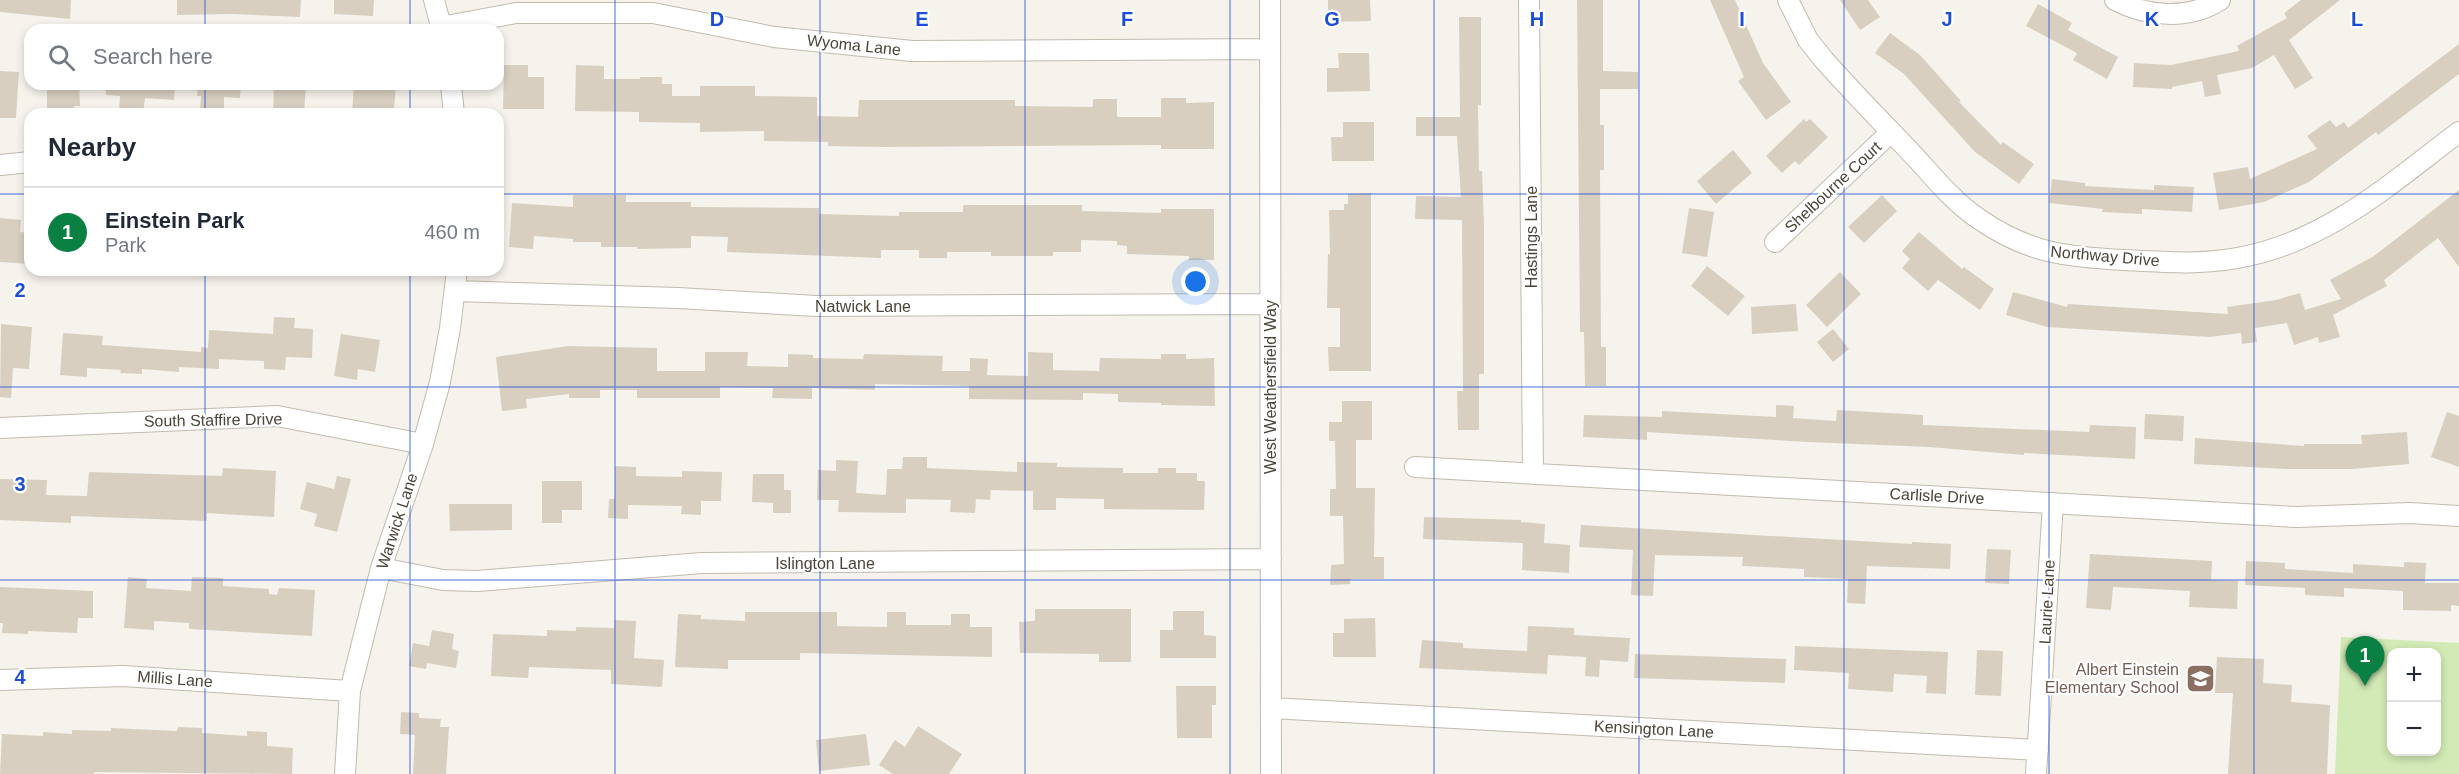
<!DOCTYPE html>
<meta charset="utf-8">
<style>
:root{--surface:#fff;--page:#f6f6f7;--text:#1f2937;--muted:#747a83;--line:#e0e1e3;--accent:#0b8043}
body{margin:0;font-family:Helvetica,sans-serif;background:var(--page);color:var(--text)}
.controls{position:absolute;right:18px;bottom:18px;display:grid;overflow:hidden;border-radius:12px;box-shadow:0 3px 9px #0003}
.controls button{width:54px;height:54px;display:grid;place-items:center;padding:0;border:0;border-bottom:2px solid var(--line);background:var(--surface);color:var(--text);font:30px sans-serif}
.you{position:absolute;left:1196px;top:282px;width:21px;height:21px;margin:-15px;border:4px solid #fff;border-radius:50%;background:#1a73e8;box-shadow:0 0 0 9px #1a73e833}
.badge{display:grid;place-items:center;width:39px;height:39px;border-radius:50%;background:var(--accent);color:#fff;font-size:20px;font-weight:700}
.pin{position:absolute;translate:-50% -50px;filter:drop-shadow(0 2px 3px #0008)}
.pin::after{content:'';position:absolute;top:32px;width:21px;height:18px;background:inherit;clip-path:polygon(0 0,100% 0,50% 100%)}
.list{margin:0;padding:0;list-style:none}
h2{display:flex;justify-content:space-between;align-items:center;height:78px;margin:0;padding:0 24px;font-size:26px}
h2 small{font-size:20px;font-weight:400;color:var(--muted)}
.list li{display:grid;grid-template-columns:39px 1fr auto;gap:18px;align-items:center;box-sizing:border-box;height:90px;padding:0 24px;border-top:2px solid var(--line)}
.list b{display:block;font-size:22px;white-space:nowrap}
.list p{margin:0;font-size:20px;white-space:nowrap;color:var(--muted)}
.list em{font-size:20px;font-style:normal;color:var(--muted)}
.icon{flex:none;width:33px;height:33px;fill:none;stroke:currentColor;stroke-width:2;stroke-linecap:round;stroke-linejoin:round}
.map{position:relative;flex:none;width:2459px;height:774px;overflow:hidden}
.search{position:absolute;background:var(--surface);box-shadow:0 3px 9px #0003;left:24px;top:24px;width:480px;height:66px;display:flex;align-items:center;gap:15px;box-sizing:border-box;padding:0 21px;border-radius:18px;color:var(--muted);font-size:22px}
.panel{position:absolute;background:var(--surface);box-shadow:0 3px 9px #0003;left:24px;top:108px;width:480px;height:168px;border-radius:18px}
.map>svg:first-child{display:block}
</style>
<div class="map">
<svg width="2459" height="774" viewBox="0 0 2459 774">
<rect width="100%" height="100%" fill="#f6f3ec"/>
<path fill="#d2eab5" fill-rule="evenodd" d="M2341,637L2459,643V774H2335ZM2392,652H2436V752H2392Z"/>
<path fill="#d8cfc1" d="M0,0H71L70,19L0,12Z
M177,0H301L300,17L232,14L177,15Z
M334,0H374L373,16L334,14Z
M1328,0H1370L1371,21L1328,22Z
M1577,0H1603V71L1638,72V89H1600V125H1604V170H1600L1601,347H1606V386H1585L1584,332H1580Z
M1710,0H1735L1763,63L1791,102L1766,120L1738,81L1744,77Z
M1840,0H1868L1880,17L1860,30Z
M2301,0H2340L2289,40L2313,78L2295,89L2274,55L2252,68L2217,75L2221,94L2205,97L2202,81L2172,87V89L2133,87L2134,63L2171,65L2239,51L2237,46L2287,18L2284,13Z
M2038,4L2072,23L2068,30L2118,57L2107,79L2073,60L2077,53L2026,26Z
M1459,17H1481V105H1478L1479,171H1482L1484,225V374H1479V430H1458L1457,391H1463L1462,220L1415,219L1416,196L1461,197L1457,136H1416V117H1460Z
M1890,33L1920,55L1961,101L1959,102L2001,145L2003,142L2034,164L2019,184L1975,152L1904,74L1875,53Z
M2459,44V74L2378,135L2376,132L2309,182L2264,202L2219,210L2213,173L2248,167L2250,179L2317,149L2307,136L2330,120L2336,127L2344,122L2348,128Z
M1338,53H1369L1370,91L1327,92V68H1339Z
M504,65H528V77H544V109H503Z
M576,65L604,66V79H640V77H662V84H672V96H700V86H755V96L817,97V116L858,117L859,100H1015V106L1093,107V99H1117V117H1161V98H1186V103L1214,102V149H1161V145L883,147L828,146V142L764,141V131L700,132V123L639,122V112L575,111Z
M0,71L19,72L16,118H0Z
M47,84H79L80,106H74V114H47Z
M106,84H175L174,100L145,98L143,113L119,111L120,96L106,95Z
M198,84H241L240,98L224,97V110L200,109L201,96H197Z
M274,84H306L304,114L273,113Z
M354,84H396L394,110L376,108L375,114H352Z
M1804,119L1806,122L1810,119L1828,137L1799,165L1795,161L1782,173L1766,156Z
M1343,122H1374V161H1332L1331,137H1343Z
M1733,150L1752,173L1716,204L1697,181Z
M2052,179L2085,183V186L2154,190V185L2194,187L2192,212L2142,209V214L2102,212L2103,209L2049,203Z
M2459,190V267L2438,238L2384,280L2387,286L2333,315L2340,337L2319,343L2318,337L2294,345L2287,323L2255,328L2257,342L2242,344L2241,333L2210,337L2047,327L2006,315L2013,292L2067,307L2068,304L2228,314L2227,307L2276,300L2300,293L2305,310L2341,299L2330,280L2374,256Z
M1371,193V371H1329L1328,347H1340V308H1327L1328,254H1330L1329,210H1344V204H1348V194Z
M573,195H626V202H691V207L819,208V214L899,216V212H963V205H1082V211L1161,213V209H1214V260H1189V256L1127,254V246L1117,245V241L1081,240V252H1053V256H991V252H947V258H919V250H881V258L727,252L728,237L691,236V248L637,249V247H601V242H573V239L534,236L533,249L509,247L512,203L573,207Z
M1882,195L1897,211L1864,243L1848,227Z
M1689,208L1714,212L1707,257L1682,253Z
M0,218L21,220L20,232L30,233V264L0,262Z
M1919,232L1962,269L1964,267L1994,289L1980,310L1938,280L1928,291L1902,268L1910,259L1902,251Z
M1707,266L1745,296L1728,316L1691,286Z
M1840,272L1861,294L1827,327L1806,305Z
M1796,304L1798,331L1752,334L1751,307Z
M274,317L295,318L294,328L313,329L312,358L286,357L285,370L264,369V361L219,359V369L179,367V372L142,369V374L120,373L121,370L87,368V377L60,375L63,333L103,336L102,345L201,352V347L208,348L209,330L273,334Z
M1,324L32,327L29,369L13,368L11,398L0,397Z
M1833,329L1849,349L1833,362L1817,342Z
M341,334L380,340L375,372L358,369L357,380L334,376Z
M568,346L657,348V371H705V352H748L747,366L788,367V354L813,355V358L863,359L864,354L943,356L942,371H970V358L988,359L987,375L1028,376V352L1053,353V370L1099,371L1100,358L1161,359V354H1186V359L1214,358L1215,406L1161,405V403L1118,402V394L1083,393V400L969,399V386L875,384V390L812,388V399L772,398L773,388L720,387V398H637V390H600V398H569V394L526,399L527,408L502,411L496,357Z
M1342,401H1372V440H1356V488H1375L1374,557H1384V579H1350V584L1330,585L1331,565L1344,564L1343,516H1330V489H1336L1335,441H1329V422H1342Z
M1776,405L1794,406L1793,418L1836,421L1837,410L1923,415V425L2089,432L2090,425L2136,427L2135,459L2024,453V455L1929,447L1808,442L1647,432V440L1583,437L1584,415L1662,417V411L1776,417Z
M2447,412L2459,416V467L2431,457Z
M2145,414L2184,416L2183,441L2144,439Z
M2407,432L2409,464L2352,469H2286L2194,464L2195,438L2304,446V444H2362L2361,435Z
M903,457H927V468L1017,472V462L1057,463V467L1123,468V473H1158V468H1176V473H1197V481H1205L1204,510L1104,509V499L1056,498V510H1033V491L991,490L990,500L976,499L975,513L950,512L951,500L906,499V513L838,512L839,500H817L818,470L836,471V460L858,461L856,493L886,495L887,469H902Z
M615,466L636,467V476L682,477V471L722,472L721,501H701V515L681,514L682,506L628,505V519L608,518L609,499H615Z
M223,468L276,471L274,517L207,513V521L71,516V523L0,520V479L47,480L46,495L87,496L89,472L222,476Z
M753,474H784V490H791V513H773V503L752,502Z
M337,476L351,479L337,532L314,526L317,514L300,509L307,482L334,489Z
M542,481H582V510H562V523H542Z
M449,504H512V530L450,531Z
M1424,517L1521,520V522L1545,524L1544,543L1570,545L1569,573L1522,570L1523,543L1423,539Z
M1581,525L1912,544V542L1951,544L1950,569L1867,566L1865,604L1847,603L1848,579L1804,577V569L1742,566L1743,557L1655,555L1653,596L1631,595L1633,550L1579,547Z
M1987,549L2011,550L2009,584L1985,583Z
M2090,554L2212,561L2211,580L2238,581L2237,609L2189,607L2190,591L2113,587L2111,610L2086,608Z
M2246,561L2285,563V569L2353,573V564L2404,567V562L2426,563L2425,583H2459V606L2451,605V611L2403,610V591L2344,588V597L2305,595V588L2245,585Z
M128,577L147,579L146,588L191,591L192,577L223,578V586L269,589V594L277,595L279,588L315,590L312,636L189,629V623L154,621V630L124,628Z
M0,587L93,591V618H78L77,633L28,631V634L2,633L3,623H0Z
M1035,609H1131V662H1099V654L1020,653L1019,622L1035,621Z
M1173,611H1204V635L1216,636V658H1160V630H1173Z
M745,612H837V626L887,627V612H906V625H951V614H970V627H992V657L800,653V660H728V669L675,667L678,614L701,615V619L745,621Z
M1375,618L1376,657H1333V633H1344V619Z
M614,620L636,621L634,658L664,660L662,687L611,684V670L529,667L528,678L491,676L493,634L547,636V630L576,631V627L614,628Z
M1528,626L1574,628V635L1630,638L1628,662L1600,660L1599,677L1585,676L1586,657L1548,655L1547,674L1419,668L1422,640L1463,643V648L1527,651Z
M432,630L454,634L452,649L459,651L456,668L427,663L426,669L409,666L413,643L429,646Z
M1795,646L1948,652L1946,694L1926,693L1927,676L1894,674L1893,692L1848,689L1849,673L1794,670Z
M1977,650L2003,651L2001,696L1975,695Z
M1635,654L1786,659L1785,683L1634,678Z
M2217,657L2264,659L2263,683L2292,685L2291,702L2330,705L2327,774H2228L2233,693H2215Z
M1176,686H1216V705H1212V738H1177Z
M401,712L419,713V718L441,719L440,727H449L446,774H413L415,735L400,734Z
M918,726L962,754L949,774H893L879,765L895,740L905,747Z
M178,727L202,728V733L247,736V731L267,732V746L293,748L292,774L94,772V774H0L2,734L43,736V732L72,734V730L111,731V728L177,731Z
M866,734L870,765L819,771L816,740Z"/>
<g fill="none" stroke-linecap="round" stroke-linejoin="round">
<defs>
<path id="minor" d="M434,0L442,30
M1270,0L1271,774
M1529,0L1533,474
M1788,0L1808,40L1824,60C1854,94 1886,126 1917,159C1936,180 1955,203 1979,219C2028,253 2066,257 2124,260C2162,262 2200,265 2237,258C2325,243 2390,184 2459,132
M2115,0C2147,17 2189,20 2220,0
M441,27L516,13H653L774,37L912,51L1270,49
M451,84L454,114
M0,165L30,162
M1775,242L1891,132
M456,291L678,298L816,306L1270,304
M0,428L277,416L423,444
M1415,467L2296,517L2410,513L2459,516
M381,568L443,580L477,581L702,563L1271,559
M0,680L123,676L350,691
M1271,708L2038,750
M345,774L350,691L381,568L423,444L440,382L450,328L457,270
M2036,774L2053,503"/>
</defs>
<use href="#minor" stroke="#c2bbae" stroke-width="22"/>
<use href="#minor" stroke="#fff" stroke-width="20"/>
</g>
<path fill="none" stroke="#1d4ed8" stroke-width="1.5" stroke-opacity="0.55" d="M205,0V30M410,0V30M615,0V774M820,0V774M1025,0V774M1230,0V774M1434,0V774M1639,0V774M1844,0V774M2049,0V774M2254,0V774M205,84V114M410,84V114M0,194H30M498,194H2459M205,270V774M410,270V774M0,387H2459M0,580H2459"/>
<defs>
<symbol id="school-square" viewBox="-11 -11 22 22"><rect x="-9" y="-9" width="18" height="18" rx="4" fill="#8d6e63" stroke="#fff"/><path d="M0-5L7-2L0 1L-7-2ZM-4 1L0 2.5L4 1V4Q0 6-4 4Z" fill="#fff"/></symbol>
</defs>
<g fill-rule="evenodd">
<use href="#school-square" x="2184" y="662" width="33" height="33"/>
</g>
<g text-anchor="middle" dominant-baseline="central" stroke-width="4.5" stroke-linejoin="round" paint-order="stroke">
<g font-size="16" fill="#4b4439" stroke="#fff">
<text transform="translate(854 45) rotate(6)">Wyoma Lane</text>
<text transform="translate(1833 187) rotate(-43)">Shelbourne Court</text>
<text transform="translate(1531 237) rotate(-90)">Hastings Lane</text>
<text transform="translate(2105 256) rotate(5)">Northway Drive</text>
<text x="863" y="306">Natwick Lane</text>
<text transform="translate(1270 387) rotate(-90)">West Weathersfield Way</text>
<text transform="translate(213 420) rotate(-1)">South Staffire Drive</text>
<text transform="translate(1937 496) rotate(3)">Carlisle Drive</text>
<text transform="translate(397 521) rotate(-72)">Warwick Lane</text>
<text x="825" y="563">Islington Lane</text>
<text transform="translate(2047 602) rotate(-87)">Laurie Lane</text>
<text transform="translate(175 679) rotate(4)">Millis Lane</text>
<text transform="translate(1654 729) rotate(3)">Kensington Lane</text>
</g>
<g font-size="16" fill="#785e54" stroke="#fff" text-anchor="end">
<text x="2179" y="669">Albert Einstein<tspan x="2179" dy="18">Elementary School</tspan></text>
</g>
</g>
<g font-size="20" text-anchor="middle" font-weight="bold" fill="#1d4ed8" stroke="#fff" stroke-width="4.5" stroke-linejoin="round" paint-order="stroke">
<text x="717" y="26">D</text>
<text x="922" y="26">E</text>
<text x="1127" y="26">F</text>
<text x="1332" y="26">G</text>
<text x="1537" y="26">H</text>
<text x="1742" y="26">I</text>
<text x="1947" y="26">J</text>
<text x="2152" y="26">K</text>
<text x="2357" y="26">L</text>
<text x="20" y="297">2</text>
<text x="20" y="491">3</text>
<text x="20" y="684">4</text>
</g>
</svg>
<div class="controls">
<button>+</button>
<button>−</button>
</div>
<div class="you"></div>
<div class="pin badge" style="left:2365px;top:686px">1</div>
<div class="search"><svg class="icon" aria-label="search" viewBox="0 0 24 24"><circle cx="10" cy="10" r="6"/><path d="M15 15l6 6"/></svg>Search here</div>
<section class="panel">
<h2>Nearby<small></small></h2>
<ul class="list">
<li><span class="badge">1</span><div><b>Einstein Park</b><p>Park</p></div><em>460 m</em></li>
</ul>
</section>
</div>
